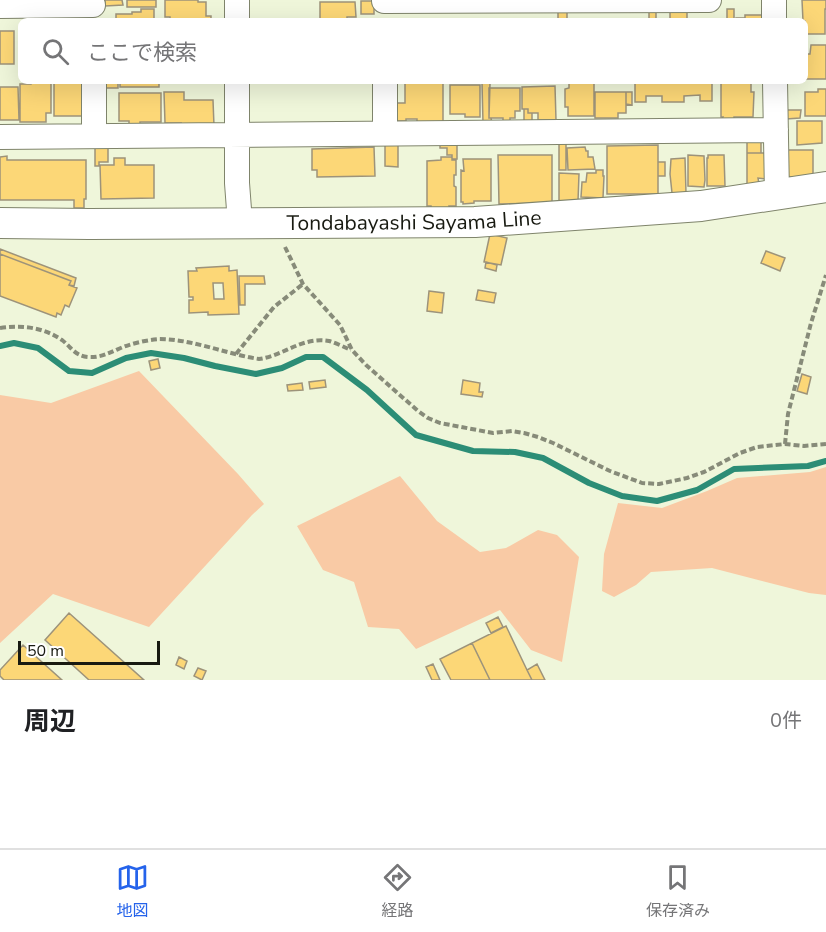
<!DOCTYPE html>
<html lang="ja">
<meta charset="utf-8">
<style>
:root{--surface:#fff;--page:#f6f6f6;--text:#202124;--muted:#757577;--line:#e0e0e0;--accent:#2563eb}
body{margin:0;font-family:"Nunito Sans","Noto Sans JP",sans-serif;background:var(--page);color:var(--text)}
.scale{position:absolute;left:18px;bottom:15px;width:142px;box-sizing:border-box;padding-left:6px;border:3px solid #181a11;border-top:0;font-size:16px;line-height:21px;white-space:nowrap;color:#181a11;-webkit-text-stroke:4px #fff;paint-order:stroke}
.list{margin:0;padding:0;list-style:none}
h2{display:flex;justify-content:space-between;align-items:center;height:78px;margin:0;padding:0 24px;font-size:26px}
h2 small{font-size:20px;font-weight:400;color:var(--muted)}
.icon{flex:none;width:33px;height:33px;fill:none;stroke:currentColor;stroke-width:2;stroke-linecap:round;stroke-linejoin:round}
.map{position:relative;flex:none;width:826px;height:680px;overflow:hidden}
.search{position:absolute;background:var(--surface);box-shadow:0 6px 24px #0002;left:18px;right:18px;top:18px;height:66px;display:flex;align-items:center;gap:15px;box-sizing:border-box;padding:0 21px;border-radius:9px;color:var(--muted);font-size:22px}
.sheet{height:168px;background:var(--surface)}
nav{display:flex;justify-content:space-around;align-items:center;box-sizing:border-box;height:84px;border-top:2px solid var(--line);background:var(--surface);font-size:16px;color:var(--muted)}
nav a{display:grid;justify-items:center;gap:3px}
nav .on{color:var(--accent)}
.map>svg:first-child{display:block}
</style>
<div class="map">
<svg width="826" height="680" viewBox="0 0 826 680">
<rect width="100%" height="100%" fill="#eff6da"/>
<path fill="#f9caa5" d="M139,371L238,474L264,504L252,515L149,627L53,594L0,643V395L51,403Z
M826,467V595L809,593L712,568L651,572L636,585L614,597L602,591L604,554L618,503L662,508L707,491L737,478L810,472Z
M400,476L437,521L480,552L506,548L538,530L557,535L579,557L562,662L531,650L500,610L416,649L399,629L368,627L354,582L323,570L297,526Z"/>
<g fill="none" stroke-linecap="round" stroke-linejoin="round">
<path stroke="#2c8d76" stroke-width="6" d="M0,346L14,343L38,348L69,371L92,373L126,358L151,353L184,358L215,366L256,374L282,368L306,357H323L367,390L416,435L473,451L515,452L543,458L589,483L622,496L657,501L697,490L734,469L808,466L826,461"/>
</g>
<path fill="#fcd777" stroke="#9d937a" stroke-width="1.5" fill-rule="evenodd" d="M105,0H122L123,5L105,6Z
M127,0H156V7H127Z
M165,0H198V2H206V16H211V21H170V17H165Z
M802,0H826V9H825V34H805V21H803Z
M361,1H374V14H361Z
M320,2H355L356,17H347V21H320Z
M141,9H154V21H116V14H132V12H141Z
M687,9V21H670V10Z
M727,9H734V21H727Z
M656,10V21H649V11Z
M558,12H567V21H558Z
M745,15H764V21H736V18H745Z
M0,31H14V64H0Z
M811,45H826V79H806V54H810Z
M31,81H51V113H46V122H20V84H31Z
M54,81H83L84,116H54Z
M105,81H118V88H105Z
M120,81H159V87H120Z
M344,81H374V83H344Z
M405,81H443V124H417V119H406V121H396V103H405Z
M569,81H594V116H568V107H565V89L569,88Z
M635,81H712V101H700V95L684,96V102H662V96H646V102H635Z
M721,81H751V92H754L753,117H734V119H722L723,117H721Z
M482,83H490L489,118H491L492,123H483Z
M450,85H480V117H465V114H450Z
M555,86L556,120H538V113H528V109H522V87Z
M0,87H18L19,120H0Z
M489,88H520V111H515V118H510V121H503V118H489Z
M818,89H826V116H805V92H818Z
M164,92H184V100H213L214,126H180L181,123H165Z
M595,92H626V113H618V118H595Z
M626,92H632V105L626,104Z
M119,93H161V122H140V126H129V121H119Z
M524,109H528V113H532V123H524Z
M786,110H801L800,118L786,119Z
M797,121H822V143L797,145Z
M761,140V153H747V141Z
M440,143H457V159H452V155H447V148H440Z
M559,143H566V170H559Z
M385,144H398V167L385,166Z
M108,145V162H99V166H95V146Z
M658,145V194H607V146Z
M374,147L375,176L317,177V170H312V149Z
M585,147L586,151H588V157H593L595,169L568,170L567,148Z
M784,150H813V180H792V177H784Z
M747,153H766V179L758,178L759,184H747Z
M498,155H552V203L499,204Z
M688,155L704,156L705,180L704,187L688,186Z
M708,155H724L725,186H707V158H708Z
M7,156V160H86V199H84V208H74V200H0V157Z
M441,157H452V160H456V175H454V186L456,187V206H449L450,211H431V206H427V161L441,160Z
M114,158H125V165H154V198L101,199L100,165H114Z
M685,158L686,193H672L670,174L671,159Z
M463,159H491V201H474V203L463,204V202H461V170L464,171Z
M658,162H665V176H658Z
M596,170H603V176H604L603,198L581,197L582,182H586L587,173H596Z
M559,173L579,174L578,201H559Z
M490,234L507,238L501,265L484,262Z
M0,249L76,278L74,286L69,285L71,281L0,254Z
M766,251L785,258L780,271L761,263Z
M0,254L71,281L69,285L77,288L69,307L65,305L61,315L57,313L56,317L0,296Z
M486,262L497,265L496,271L485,268Z
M229,266V271L237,270L239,314L208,315V312L189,313V300H193V297H189L188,271H197L196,268ZM213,283H223L224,299H214Z
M239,276H264L265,284H245V305H240Z
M478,290L496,293L494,303L476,300Z
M429,291L444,293L442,313L427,311Z
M158,359L160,368L151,370L149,361Z
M802,374L811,377L807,394L797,391Z
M325,380L326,387L310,389L309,382Z
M463,380L480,383L479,392H483L482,397L461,394Z
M302,383L303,390L288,391L287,385Z
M69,613L144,680H89L45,640Z
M498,617L503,627L491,633L486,623Z
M506,626L527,670L532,680H490L472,643Z
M472,643L490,680H451L440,659Z
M23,645L62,680H4L0,676V670Z
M179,657L187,661L184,669L176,665Z
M433,664L440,680H432L426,667Z
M537,664L545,680H532L527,670Z
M198,668L206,671L202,680L194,676Z"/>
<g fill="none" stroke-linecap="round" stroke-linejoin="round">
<defs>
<path id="minor" d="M384,1L709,0
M0,6L93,5
M237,21V0
M774,21V0
M94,81V136
M237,81V183L240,223
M385,81V133
M775,81L777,195
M0,137L776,130"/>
<g id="major">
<path id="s1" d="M0,223L89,224L475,222L701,206L826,187"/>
</g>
</defs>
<use href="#minor" stroke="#7f846b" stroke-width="26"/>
<use href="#major" stroke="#7f846b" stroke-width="32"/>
<path stroke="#878b79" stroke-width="4" stroke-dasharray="6 3" stroke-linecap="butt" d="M285,247L303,284L340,325L352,350L366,365L418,411L428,418L440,423L493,433L512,431L524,433L538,437L553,443L610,471L642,483L659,484L687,478L704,472L740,453L757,447L785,444L804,446L826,444
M0,328C22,325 43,327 62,340C71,347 75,356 88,357C101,358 111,352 123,347C134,343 147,340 159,339C192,339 226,354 259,359C283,356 303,336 329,341C336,343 344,347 351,350
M236,354L274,307L303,284
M785,444L788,414L811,323L826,275"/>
<use href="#minor" stroke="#fff" stroke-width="24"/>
<use href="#major" stroke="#fff" stroke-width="30"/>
</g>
<g text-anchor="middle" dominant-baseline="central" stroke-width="5" stroke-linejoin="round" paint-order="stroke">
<g font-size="21" fill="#181a11" stroke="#fff">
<text stroke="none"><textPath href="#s1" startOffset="414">Tondabayashi Sayama Line</textPath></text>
</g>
</g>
</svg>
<div class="scale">50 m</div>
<div class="search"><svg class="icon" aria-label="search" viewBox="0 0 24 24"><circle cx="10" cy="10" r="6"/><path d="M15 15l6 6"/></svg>ここで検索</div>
</div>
<section class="sheet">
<h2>周辺<small>0件</small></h2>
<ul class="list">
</ul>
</section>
<nav>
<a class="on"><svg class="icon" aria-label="map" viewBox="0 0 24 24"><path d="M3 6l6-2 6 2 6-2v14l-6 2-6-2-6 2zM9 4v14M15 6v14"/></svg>地図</a>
<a><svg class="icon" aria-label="directions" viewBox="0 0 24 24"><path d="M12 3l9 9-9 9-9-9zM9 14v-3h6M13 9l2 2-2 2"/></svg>経路</a>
<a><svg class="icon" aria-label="saved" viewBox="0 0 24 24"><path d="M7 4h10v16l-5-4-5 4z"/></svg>保存済み</a>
</nav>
